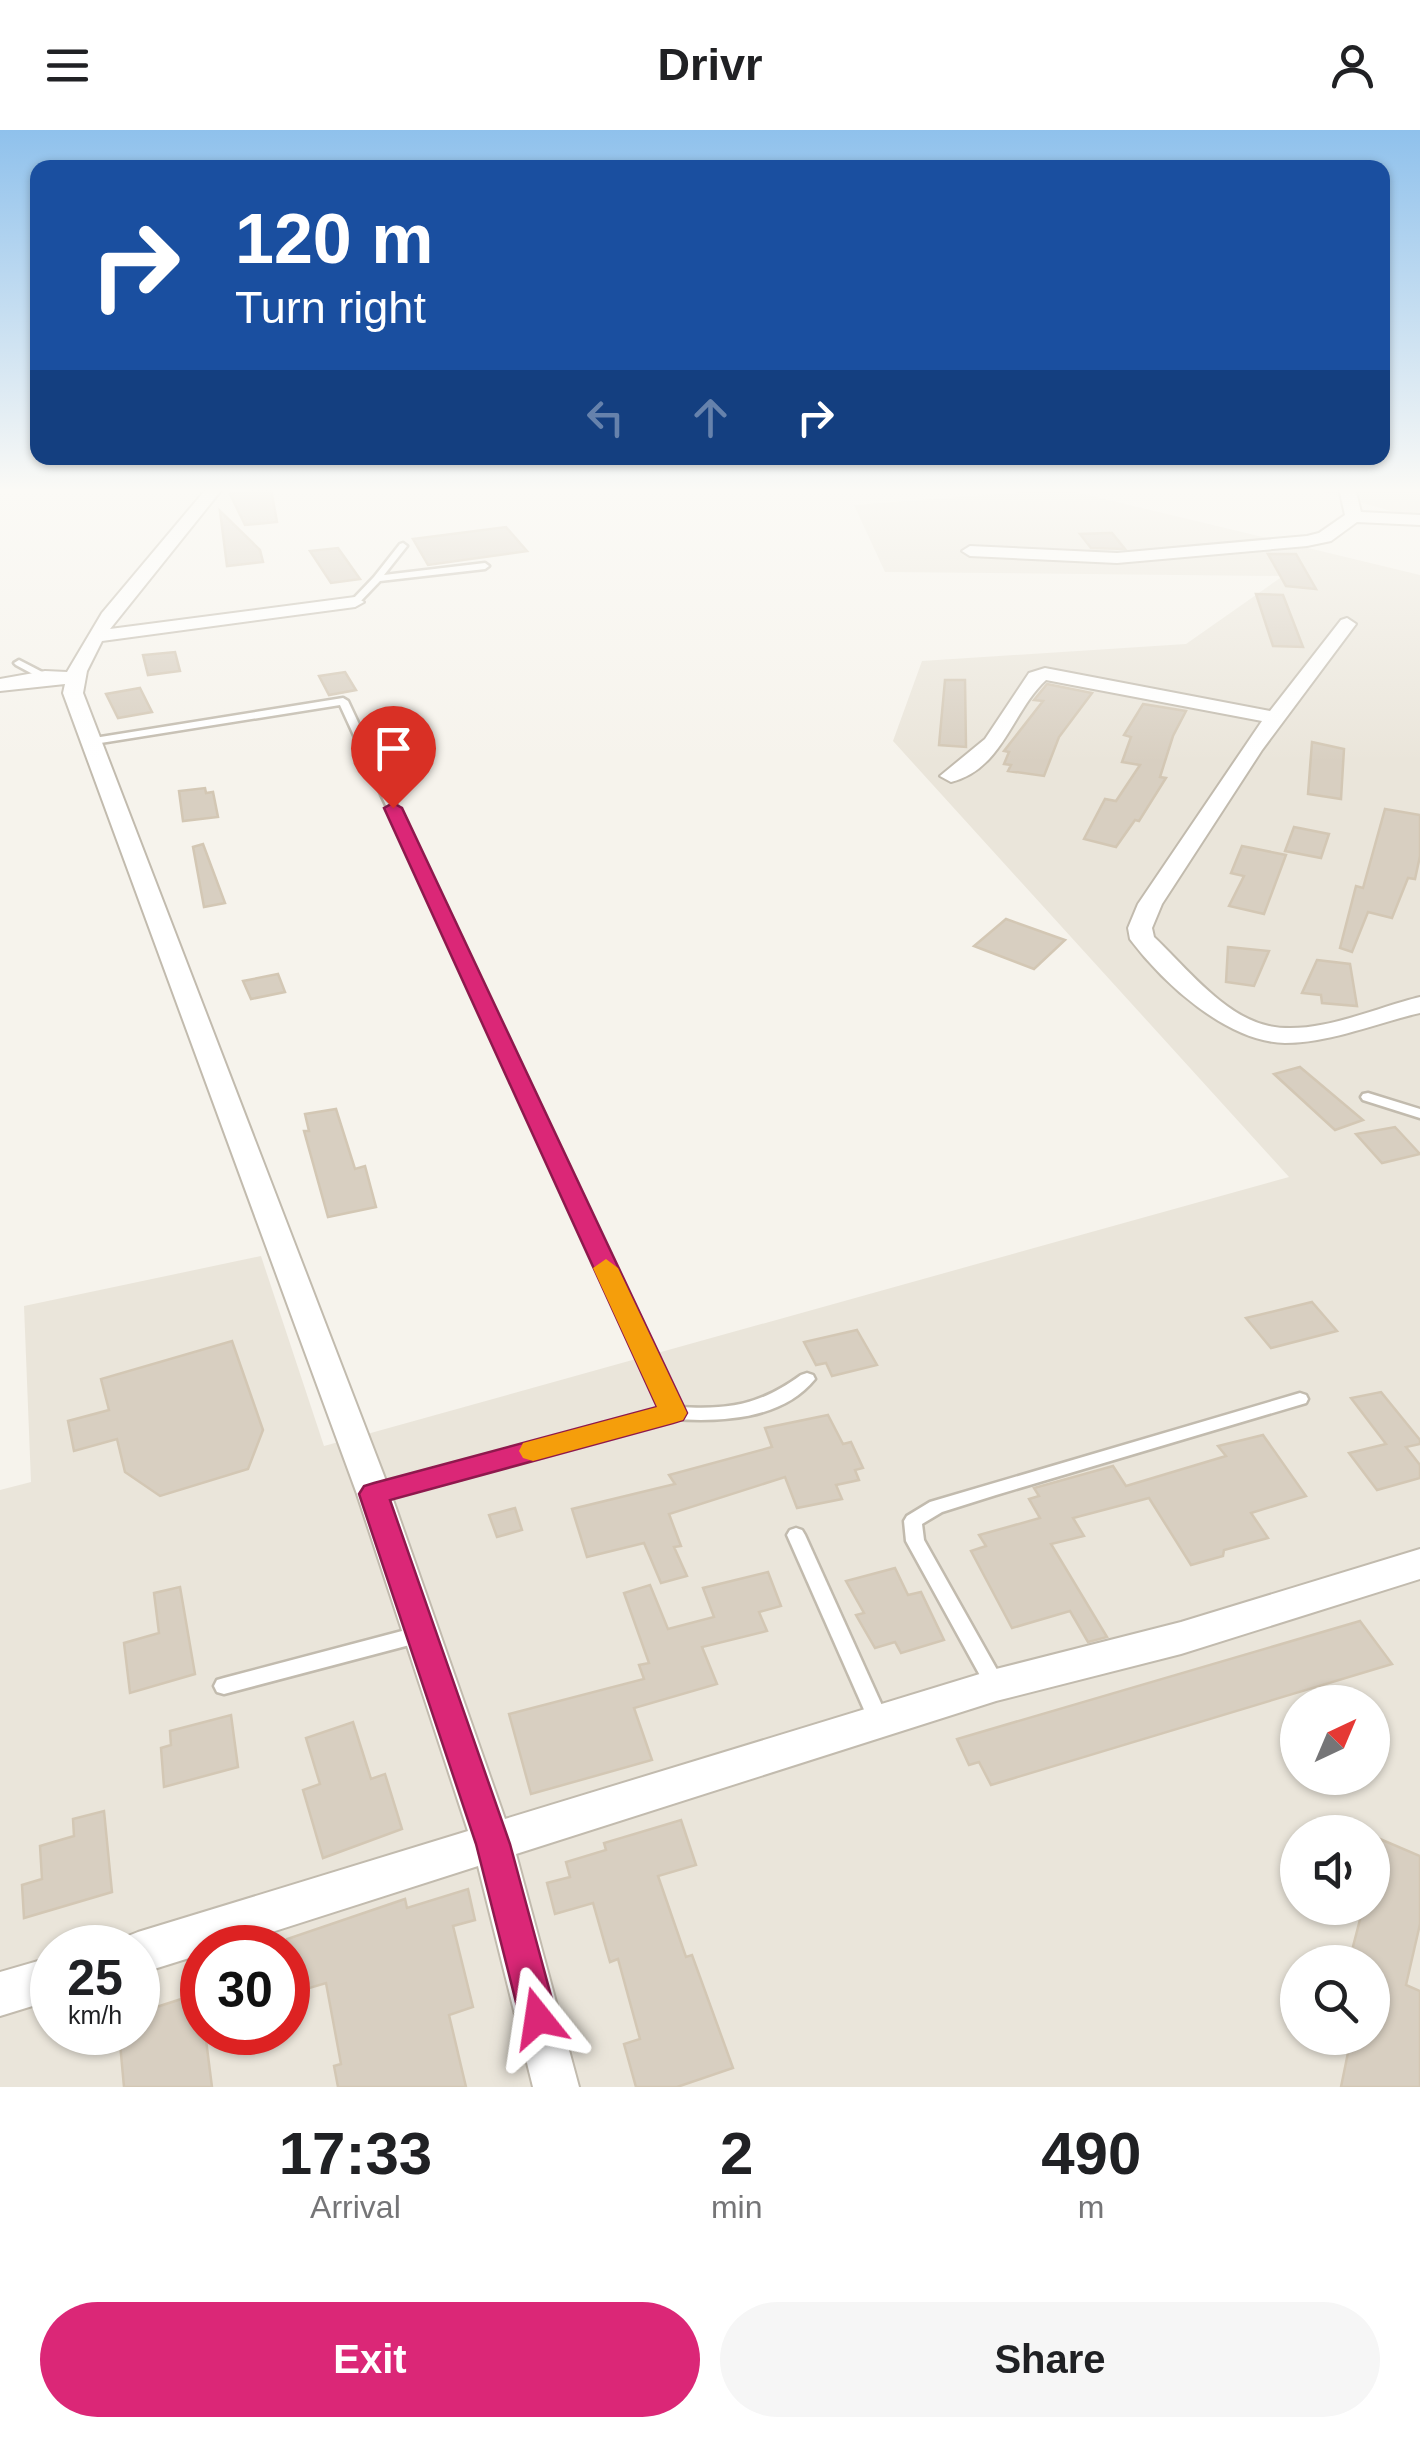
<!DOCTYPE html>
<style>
body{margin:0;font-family:Arial,sans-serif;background:#f6f6f6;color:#202124;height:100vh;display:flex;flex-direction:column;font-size:38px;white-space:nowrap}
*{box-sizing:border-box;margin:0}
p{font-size:32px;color:#757577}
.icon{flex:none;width:55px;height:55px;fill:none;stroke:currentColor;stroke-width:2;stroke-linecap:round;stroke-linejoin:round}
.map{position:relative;height:1957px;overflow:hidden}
.sheet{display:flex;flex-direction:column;background:#fff;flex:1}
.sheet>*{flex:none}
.hud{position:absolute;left:30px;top:30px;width:1360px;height:305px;border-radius:20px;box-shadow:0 2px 8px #0004;background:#1a4fa0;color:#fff;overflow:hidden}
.needle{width:65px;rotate:44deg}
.tools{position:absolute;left:1280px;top:1555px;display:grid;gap:20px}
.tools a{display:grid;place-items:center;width:110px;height:110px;border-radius:50%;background:#fff;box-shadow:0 2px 8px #0004;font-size:50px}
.speed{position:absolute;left:30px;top:1795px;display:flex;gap:20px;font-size:50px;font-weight:700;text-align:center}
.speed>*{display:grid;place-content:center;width:130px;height:130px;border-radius:50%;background:#fff;box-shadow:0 2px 8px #0004;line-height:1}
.speed small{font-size:25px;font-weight:400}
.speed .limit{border:15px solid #d22;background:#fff;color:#111}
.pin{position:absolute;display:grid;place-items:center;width:85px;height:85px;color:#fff;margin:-102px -42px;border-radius:50% 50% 50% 0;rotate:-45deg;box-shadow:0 0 10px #0007}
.pin .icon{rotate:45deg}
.me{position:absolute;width:110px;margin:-55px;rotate:345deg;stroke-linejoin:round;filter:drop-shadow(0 0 8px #0008)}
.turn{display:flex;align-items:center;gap:35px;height:210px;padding:0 40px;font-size:45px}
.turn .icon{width:130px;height:130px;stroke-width:2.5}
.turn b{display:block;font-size:70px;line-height:85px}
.lanes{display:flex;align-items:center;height:95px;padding:0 40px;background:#0003;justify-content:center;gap:50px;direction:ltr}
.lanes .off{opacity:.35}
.eta{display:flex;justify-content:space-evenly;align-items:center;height:170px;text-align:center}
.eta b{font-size:60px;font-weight:700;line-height:70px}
.button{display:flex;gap:20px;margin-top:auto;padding:20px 40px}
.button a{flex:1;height:115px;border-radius:60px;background:#db2777;color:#fff;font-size:40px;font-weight:700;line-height:115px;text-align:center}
.button a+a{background:#f6f6f6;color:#202124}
header{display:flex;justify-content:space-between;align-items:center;height:130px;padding:0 40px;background:#fff;font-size:45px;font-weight:700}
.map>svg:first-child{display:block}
</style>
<header><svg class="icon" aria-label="menu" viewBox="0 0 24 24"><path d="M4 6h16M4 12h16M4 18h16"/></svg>Drivr<svg class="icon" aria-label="person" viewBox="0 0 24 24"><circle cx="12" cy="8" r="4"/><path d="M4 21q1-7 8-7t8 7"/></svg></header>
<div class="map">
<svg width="1420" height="1957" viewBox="0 0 1420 1957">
<rect width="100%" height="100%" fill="#f6f3ec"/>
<g fill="#eae5da" fill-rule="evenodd">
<path d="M1309,358H1420V387L1409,386Z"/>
<path d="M1063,359L1420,445V1957H0V1360L31,1352L24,1176L261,1126L324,1316L1289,1047L893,611L922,531L1186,514L1283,446L885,442L854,375ZM1298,1572H1372V1648H1298ZM1298,1702H1372V1778H1298ZM52,1818H138V1902H52ZM202,1818H288V1902H202ZM1298,1832H1372V1908H1298Z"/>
</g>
<g fill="#d8cfc1" stroke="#d3c7b4" stroke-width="2.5">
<path d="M271,359L277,392L245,395L230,364Z"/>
<path d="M220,381L260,420L263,432L227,436Z"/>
<path d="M506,397L527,421L428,435L413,409Z"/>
<path d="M1108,403H1112L1125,419L1091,418L1080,404Z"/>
<path d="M338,418L360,449L331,453L310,421Z"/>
<path d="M1268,424H1296L1316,459L1286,456Z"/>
<path d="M1256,464L1283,465L1303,517L1273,516Z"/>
<path d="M175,522L180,541L148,545L143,525Z"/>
<path d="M345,542L356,560L329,565L319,546Z"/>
<path d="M945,550H965L966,617L939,615Z"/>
<path d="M1047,554L1092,563L1059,607L1044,646L1008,641L1011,635L1004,634L1009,622L1004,621L1043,571L1034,570Z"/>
<path d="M140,558L152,582L118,588L106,564Z"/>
<path d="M1143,574L1186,581L1173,606L1160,647L1166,648L1139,691L1135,690L1116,717L1084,709L1105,669L1116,671L1140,635L1122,632L1131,607L1124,605Z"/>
<path d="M1312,612L1344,619L1341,669L1308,664Z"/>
<path d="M205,658L206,663L213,662L218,687L183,691L179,661Z"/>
<path d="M1385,679L1420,685V726L1415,749L1408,748L1392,788L1368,782L1352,822L1340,818L1356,756L1363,758Z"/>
<path d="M1294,697L1329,704L1321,728L1285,721Z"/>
<path d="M203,714L225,773L204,777L193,717Z"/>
<path d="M1242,716L1286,725L1264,784L1229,776L1244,746L1231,743Z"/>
<path d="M1006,789L1065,810L1034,839L974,816Z"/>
<path d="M1228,817L1269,821L1254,856L1226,852Z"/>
<path d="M1317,830L1350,834L1357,876L1322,873L1321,865L1302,863Z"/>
<path d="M278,844L285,862L251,869L243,851Z"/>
<path d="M1300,937L1363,990L1335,1000L1274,944Z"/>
<path d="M336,979L355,1039L365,1036L376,1077L328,1087L304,1001H309L305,984Z"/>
<path d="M1395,997L1420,1024L1382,1033L1356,1004Z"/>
<path d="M1312,1172L1337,1201L1271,1218L1246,1188Z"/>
<path d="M857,1200L877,1235L832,1246L826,1233L816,1235L804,1212Z"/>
<path d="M232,1211L263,1300L248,1339L160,1366L125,1342L117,1309L74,1321L68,1291L109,1280L101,1249Z"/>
<path d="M1381,1262L1420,1310V1314L1406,1317L1420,1335V1348L1377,1360L1349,1323L1386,1314L1351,1268Z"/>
<path d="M828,1285L843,1314L851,1312L863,1338L855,1340L859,1350L836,1355L842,1369L797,1378L785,1347L669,1384L681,1416L674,1417L687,1446L661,1453L644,1413L587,1427L572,1379L675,1354L669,1345L772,1317L765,1298Z"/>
<path d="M1263,1305L1306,1366L1251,1383L1268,1408L1224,1420L1223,1426L1191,1435L1149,1368L1073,1388L1084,1406L1051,1414L1107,1507L1088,1512L1070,1481L1012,1498L971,1421L986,1416L979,1405L1040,1388L1029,1369L1039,1366L1034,1358L1113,1336L1126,1356L1226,1326L1218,1316Z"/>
<path d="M515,1378L522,1400L497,1407L489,1385Z"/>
<path d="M895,1438L908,1465L921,1462L944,1510L901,1523L895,1512L875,1518L856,1485L864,1483L846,1451Z"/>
<path d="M768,1442L781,1476L759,1482L767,1501L702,1517L717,1554L634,1578L652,1630L531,1664L509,1584L644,1549L639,1535L649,1533L624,1463L650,1455L668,1499L714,1487L703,1458Z"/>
<path d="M180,1457L195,1544L130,1563L124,1513L159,1503L154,1463Z"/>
<path d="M1360,1491L1392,1534L991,1655L979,1632L969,1635L957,1609Z"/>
<path d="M231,1585L238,1637L164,1657L161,1618L171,1615L170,1601Z"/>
<path d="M353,1592L371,1649L385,1644L402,1699L323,1728L303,1660L320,1654L306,1608Z"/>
<path d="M104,1681L112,1762L24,1788L22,1755L42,1749L40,1716L74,1706L73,1689Z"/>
<path d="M681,1690L696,1735L658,1746L686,1827L692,1825L733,1938L677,1957H636L624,1914L640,1909L618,1829L610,1832L593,1773L555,1784L547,1753L570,1747L566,1732L606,1720L604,1713Z"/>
<path d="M1380,1709L1420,1726V1794L1406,1855L1420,1861V1957H1341L1351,1908H1372V1832H1349L1363,1778H1372V1738Z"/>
<path d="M468,1759L475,1790L453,1796L473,1877L449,1885L466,1957H338L334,1936L341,1934L326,1853L296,1862L287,1809L405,1769L407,1778Z"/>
<path d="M200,1863L212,1957H124L119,1902H138V1883Z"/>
</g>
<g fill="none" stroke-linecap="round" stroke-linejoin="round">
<g stroke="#c2bbae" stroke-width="5">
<g id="service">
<path d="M403,413L407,416L384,445L485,433L489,436L485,439L380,451L358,474H352V470L374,447L400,414Z"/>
<path d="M19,530L48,545L50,547L42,549L16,535L14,533Z"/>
<path d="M343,568L348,571L679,1277C729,1280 760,1275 801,1245L807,1243L813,1245L815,1249C782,1290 721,1292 673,1289L375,1371L369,1369L366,1364L369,1359L375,1357L663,1279L340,575L88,615L83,612L88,609Z"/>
<path d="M1368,963L1420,979V988L1363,970L1361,967L1363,964Z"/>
<path d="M1300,1263L1306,1265L1308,1269L1306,1273L996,1365L942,1382L922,1394L924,1410L1005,1554L1002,1560L995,1562L988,1560L906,1411L904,1391L907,1386L930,1372Z"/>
<path d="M796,1398L802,1400L805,1405L889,1591L886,1597L879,1600L872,1597L869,1591L787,1405L790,1400Z"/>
<path d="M421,1496L428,1498L430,1504L428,1510L421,1512L224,1564L217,1562L214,1556L217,1550L224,1548Z"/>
</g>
</g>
<g stroke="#c2bbae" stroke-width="4">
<g id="minor">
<path d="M207,358H223L110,499L355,467L364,472L355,477L102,511L87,541L83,563L391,1364L505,1689L996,1539L1181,1492L1420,1419V1449L1181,1524L996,1571L516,1724L579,1957H533L478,1736L222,1818H202V1824L138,1844V1818H119L123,1808L138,1802L468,1701L357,1364L63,563L65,554L0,561V549L45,541L67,542L102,483Z"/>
<path d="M1339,358H1355L1361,382L1420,385V395L1357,392L1331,411L1307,416L1117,433L970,426L962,421L970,416L1117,423L1307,406L1319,403L1345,385Z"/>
<path d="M1347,488L1356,494L1262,620L1162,774L1152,798L1154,807C1186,837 1223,886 1269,896C1316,906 1374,878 1420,867V883C1376,893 1330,913 1285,913C1227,912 1163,853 1130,809L1128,798L1138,774L1262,591L1046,550C1012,581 1003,639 951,652L940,646L985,609L1029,543L1045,538L1270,581L1341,490Z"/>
<path d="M52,1827V1870L0,1886V1842Z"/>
</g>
</g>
<use href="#service" fill="#fff" fill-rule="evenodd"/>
<use href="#minor" fill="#fff" fill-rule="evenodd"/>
</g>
<linearGradient id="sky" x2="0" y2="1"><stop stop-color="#8fc1ec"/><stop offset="0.57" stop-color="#fbfaf6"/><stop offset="1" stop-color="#fbfaf6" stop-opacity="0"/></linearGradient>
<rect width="1420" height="632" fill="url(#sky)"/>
<path fill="#db2777" stroke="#8e194d" stroke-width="2.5" d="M393,673L402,678L687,1283L683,1290L673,1293L390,1370L510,1714L557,1888L551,1901L538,1906L525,1901L520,1888L476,1714L359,1364L364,1356L374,1353L657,1277L384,678Z"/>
<path fill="#f59e0b" d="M606,1129L618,1138L687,1283L683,1290L673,1293L533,1331L523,1328L519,1321L523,1313L657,1277L593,1138Z"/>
</svg>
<div class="tools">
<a><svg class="needle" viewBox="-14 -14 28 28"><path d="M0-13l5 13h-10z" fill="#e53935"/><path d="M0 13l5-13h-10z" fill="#757577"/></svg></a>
<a><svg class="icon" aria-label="sound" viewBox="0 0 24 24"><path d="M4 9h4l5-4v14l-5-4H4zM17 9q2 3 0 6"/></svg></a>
<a><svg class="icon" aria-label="search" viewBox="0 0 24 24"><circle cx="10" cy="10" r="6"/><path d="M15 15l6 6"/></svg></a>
</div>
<div class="speed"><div>25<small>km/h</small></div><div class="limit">30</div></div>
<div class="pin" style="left:393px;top:678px;background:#d93025"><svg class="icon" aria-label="arrive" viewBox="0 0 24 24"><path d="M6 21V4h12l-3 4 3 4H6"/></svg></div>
<svg class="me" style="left:538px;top:1888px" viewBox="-20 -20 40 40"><path d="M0-17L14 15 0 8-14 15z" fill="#db2777" stroke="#fff" stroke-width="4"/></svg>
<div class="hud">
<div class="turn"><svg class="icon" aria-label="right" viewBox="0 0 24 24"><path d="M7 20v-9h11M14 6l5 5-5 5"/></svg><div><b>120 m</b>Turn right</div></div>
<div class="lanes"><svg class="icon off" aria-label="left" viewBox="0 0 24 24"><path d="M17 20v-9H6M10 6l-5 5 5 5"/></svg><svg class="icon off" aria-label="ahead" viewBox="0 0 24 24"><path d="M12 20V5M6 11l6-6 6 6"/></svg><svg class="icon" aria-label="right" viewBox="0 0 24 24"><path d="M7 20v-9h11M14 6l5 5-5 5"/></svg></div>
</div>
</div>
<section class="sheet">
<div class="eta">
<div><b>17:33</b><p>Arrival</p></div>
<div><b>2</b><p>min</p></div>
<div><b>490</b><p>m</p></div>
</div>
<div class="button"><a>Exit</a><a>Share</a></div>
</section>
